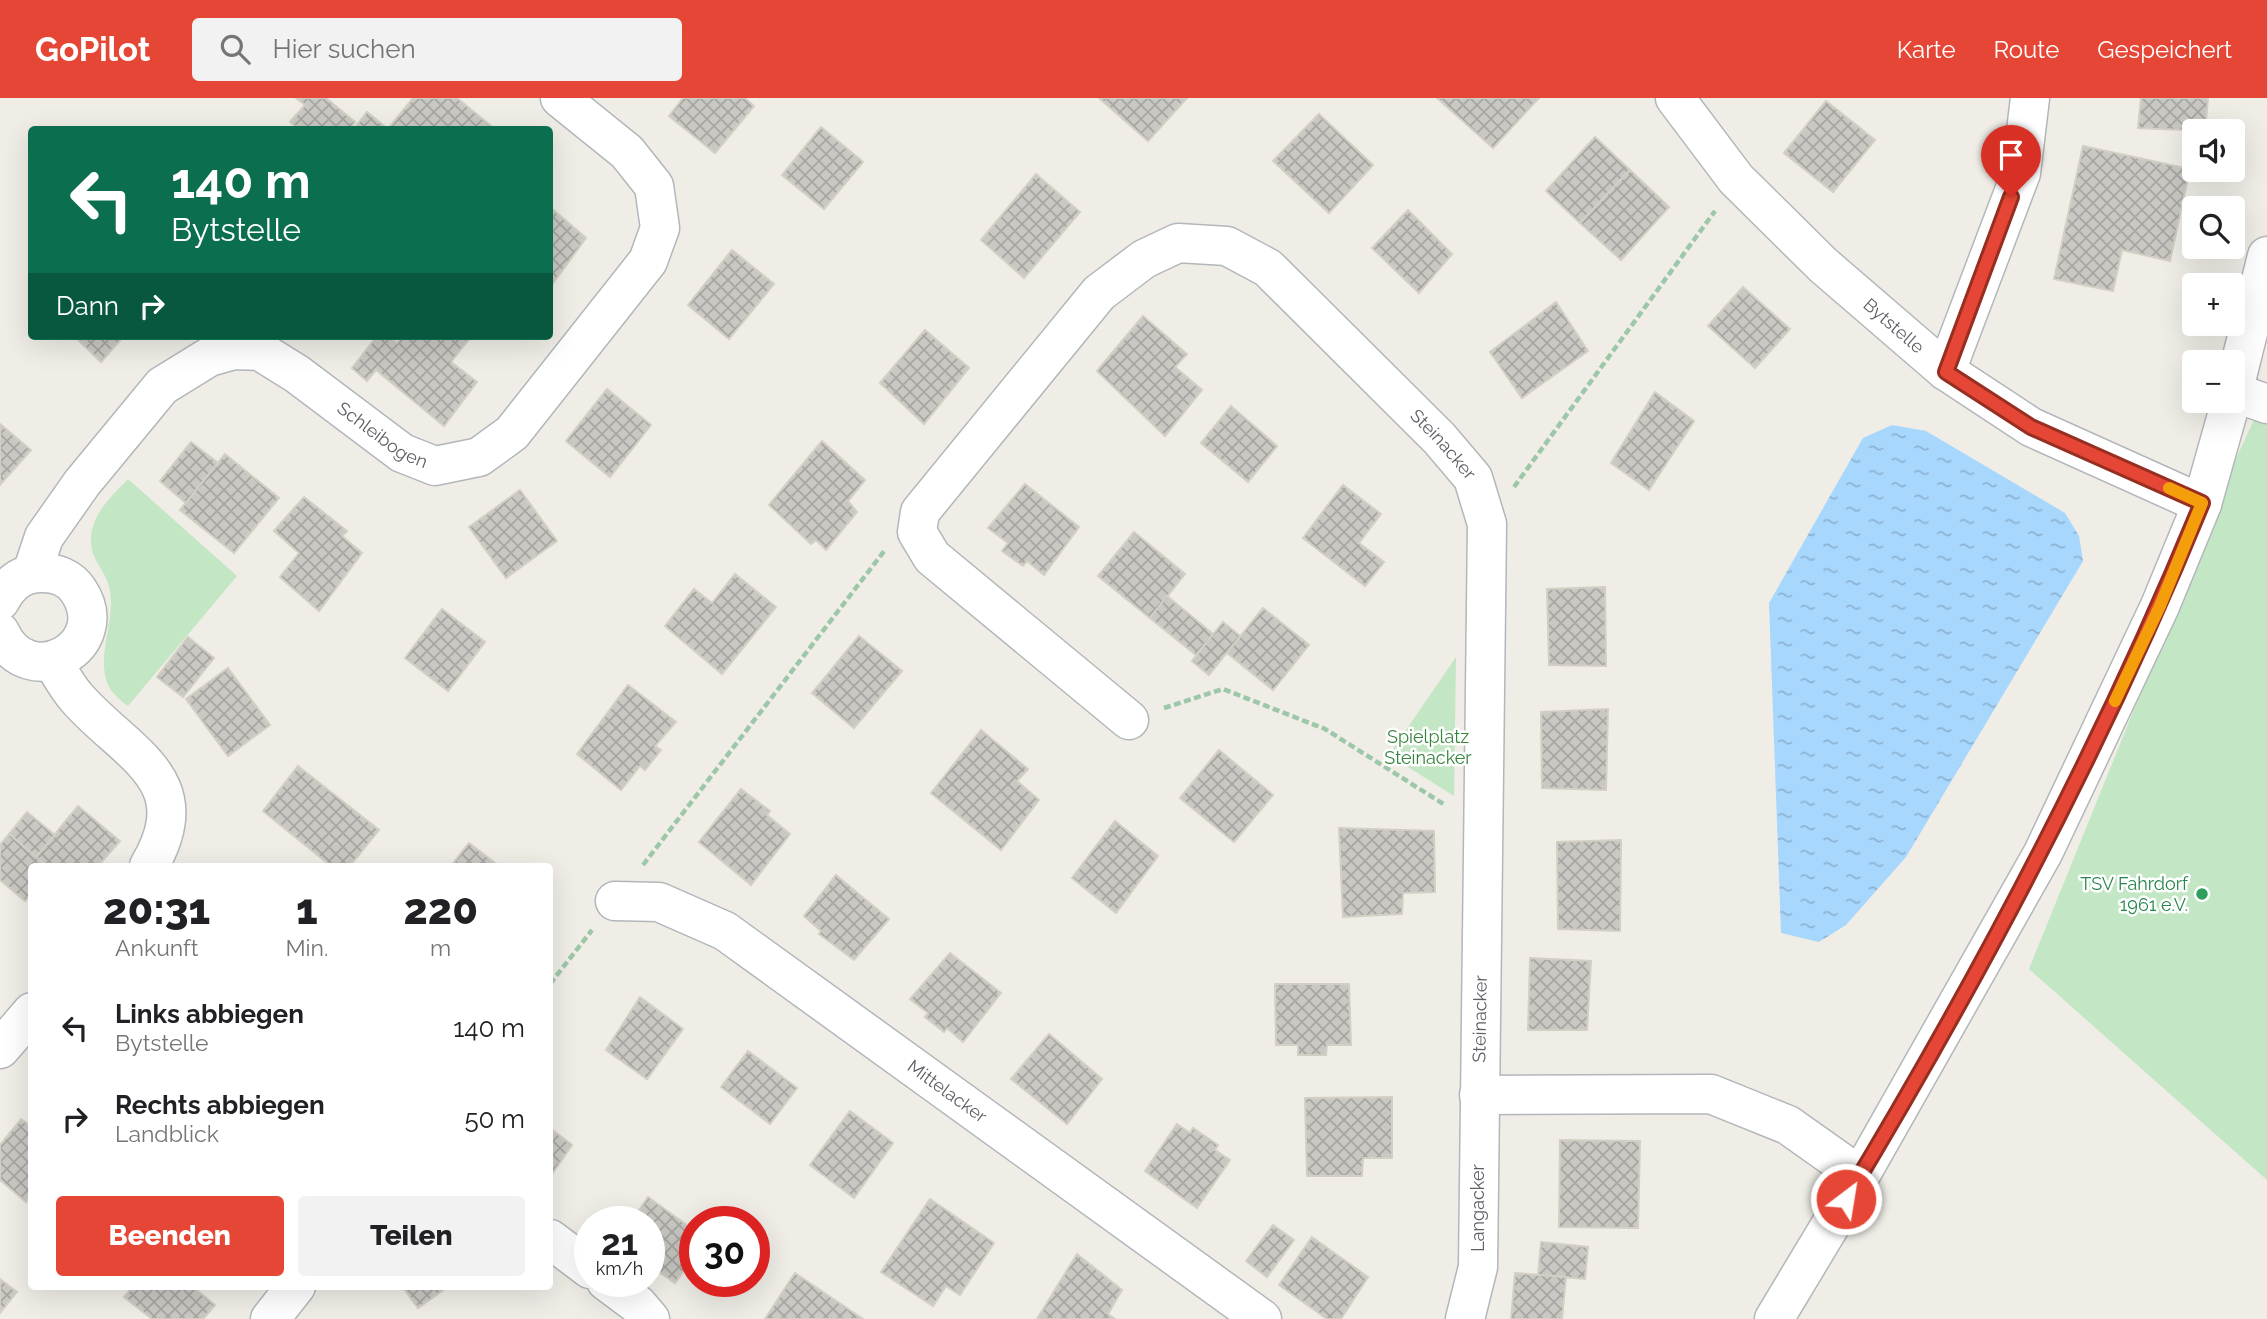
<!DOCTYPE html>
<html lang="de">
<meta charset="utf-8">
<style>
body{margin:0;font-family:Raleway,sans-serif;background:#f2f2f2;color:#202124;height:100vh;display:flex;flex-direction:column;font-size:26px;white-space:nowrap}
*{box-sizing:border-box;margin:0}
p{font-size:23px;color:#757577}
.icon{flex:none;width:38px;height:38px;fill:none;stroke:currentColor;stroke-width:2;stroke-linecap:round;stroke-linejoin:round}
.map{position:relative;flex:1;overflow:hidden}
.side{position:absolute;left:28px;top:765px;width:525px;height:427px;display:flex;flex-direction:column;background:#fff;border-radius:7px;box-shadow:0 7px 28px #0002}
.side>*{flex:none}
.banner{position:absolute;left:28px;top:28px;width:525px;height:214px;border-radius:7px;box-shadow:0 7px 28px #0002;background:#0b6e4f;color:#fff;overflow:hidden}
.fabs{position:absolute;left:2182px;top:21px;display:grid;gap:14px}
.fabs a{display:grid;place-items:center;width:63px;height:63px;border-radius:7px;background:#fff;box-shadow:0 7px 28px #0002;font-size:35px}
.speed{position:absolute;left:574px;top:1108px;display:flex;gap:14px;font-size:35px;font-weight:700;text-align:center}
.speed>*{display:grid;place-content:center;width:91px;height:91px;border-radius:50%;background:#fff;box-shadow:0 7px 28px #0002;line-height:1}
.speed small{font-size:18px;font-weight:400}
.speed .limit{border:10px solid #d22;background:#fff;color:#111}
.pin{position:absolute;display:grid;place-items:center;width:60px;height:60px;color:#fff;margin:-72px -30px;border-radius:50% 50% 50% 0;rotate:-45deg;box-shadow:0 0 7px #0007}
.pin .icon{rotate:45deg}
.me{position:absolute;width:77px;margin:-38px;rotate:31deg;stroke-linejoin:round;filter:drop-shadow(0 0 5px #0008)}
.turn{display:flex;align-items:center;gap:24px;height:147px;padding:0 28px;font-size:32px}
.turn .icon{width:91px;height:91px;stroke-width:2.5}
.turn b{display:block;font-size:49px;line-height:60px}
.then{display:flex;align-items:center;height:66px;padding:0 28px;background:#0003;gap:14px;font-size:26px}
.eta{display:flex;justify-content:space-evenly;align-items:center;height:119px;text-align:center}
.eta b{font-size:42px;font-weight:800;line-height:49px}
.action{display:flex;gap:14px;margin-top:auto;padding:14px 28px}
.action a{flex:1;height:80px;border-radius:7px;background:#e64635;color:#fff;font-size:28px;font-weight:800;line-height:80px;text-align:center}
.action a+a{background:#f2f2f2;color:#202124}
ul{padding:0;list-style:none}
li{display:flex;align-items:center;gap:21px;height:91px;padding:0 28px}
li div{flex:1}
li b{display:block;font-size:26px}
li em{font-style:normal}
header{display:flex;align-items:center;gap:42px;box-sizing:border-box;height:98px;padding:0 35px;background:#e64635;color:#fff}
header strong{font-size:33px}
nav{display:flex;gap:38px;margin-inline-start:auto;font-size:24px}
.search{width:490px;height:63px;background:#f2f2f2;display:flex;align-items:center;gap:18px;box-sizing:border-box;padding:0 24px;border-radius:7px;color:#757577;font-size:26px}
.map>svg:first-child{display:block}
</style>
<header>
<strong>GoPilot</strong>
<div class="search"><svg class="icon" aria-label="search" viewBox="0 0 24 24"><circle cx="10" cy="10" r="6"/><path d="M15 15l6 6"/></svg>Hier suchen</div>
<nav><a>Karte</a><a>Route</a><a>Gespeichert</a></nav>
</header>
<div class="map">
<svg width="2267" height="1221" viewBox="0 0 2267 1221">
<defs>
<pattern id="water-ripples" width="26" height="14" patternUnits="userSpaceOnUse" patternTransform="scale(1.75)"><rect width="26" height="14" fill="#a8d7fd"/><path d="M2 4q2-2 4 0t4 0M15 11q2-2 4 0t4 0" fill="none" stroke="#8cb2d1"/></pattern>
<pattern id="building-cross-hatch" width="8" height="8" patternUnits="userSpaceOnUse" patternTransform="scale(1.75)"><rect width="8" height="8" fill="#cac8c3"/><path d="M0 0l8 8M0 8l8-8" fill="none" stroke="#a7a6a2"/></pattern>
</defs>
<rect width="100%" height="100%" fill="#efede6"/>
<g fill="#c3e6c4">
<path d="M2267,294V1082L2029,871L2233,367Z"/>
<path d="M128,381L237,478L128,608C120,602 110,594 107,584C97,556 115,523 110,493C106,468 84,460 93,428C99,409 115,395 128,381Z"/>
<path d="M1456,559L1454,698L1389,657Z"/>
</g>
<path fill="url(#water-ripples)" d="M1892,327L1926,333L2065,415L2079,438L2083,463L1906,759L1846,827L1819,844L1781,835L1769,505L1863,340Z"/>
<g fill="url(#building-cross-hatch)" stroke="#d4cfc4" stroke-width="2">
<path d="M296,0H326L355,24L349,32H299L290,24L305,7Z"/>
<path d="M413,0H457L495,31L353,32L367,14L388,31Z"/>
<path d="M683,0H745L754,8L715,55L669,18Z"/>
<path d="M1099,0H1187L1148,43Z"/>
<path d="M1437,0H1539L1493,50Z"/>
<path d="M2141,0H2208L2205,33L2138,30Z"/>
<path d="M1826,3L1875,42L1833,94L1784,55Z"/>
<path d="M1319,16L1373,67L1329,115L1273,63Z"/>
<path d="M821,29L863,64L824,111L782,77Z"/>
<path d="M1595,39L1630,72L1580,125L1546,93Z"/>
<path d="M2083,48L2190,71L2170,163L2122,152L2113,193L2054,181Z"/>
<path d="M1630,72L1669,109L1621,162L1580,125Z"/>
<path d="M1036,76L1080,114L1024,180L981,142Z"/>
<path d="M550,109L586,140L551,188L550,187Z"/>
<path d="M1408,112L1452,156L1419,195L1372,150Z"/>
<path d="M732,152L774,186L729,241L688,207Z"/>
<path d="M1743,189L1790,231L1755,270L1708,228Z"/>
<path d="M1556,204L1588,253L1522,300L1490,254Z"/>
<path d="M1143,218L1187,256L1175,269L1202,292L1165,338L1097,273Z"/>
<path d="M925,232L969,270L924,326L880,285Z"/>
<path d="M74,238H124L101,264Z"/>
<path d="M377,238H389L397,245L402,238L470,240L451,264L477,284L444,328L376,272L367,283L352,270Z"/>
<path d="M607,291L651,327L610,379L566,343Z"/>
<path d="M1655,294L1694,323L1649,392L1611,365Z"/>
<path d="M1231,308L1277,348L1248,384L1201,345Z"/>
<path d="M0,326L31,352L0,387Z"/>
<path d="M822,343L865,382L848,403L857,414L826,452L816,442L811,446L769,407Z"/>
<path d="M191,344L218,365L186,405L160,383Z"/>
<path d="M225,356L279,400L234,455L180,412Z"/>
<path d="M1025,386L1079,429L1044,477L1027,463L1023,468L1002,453L1008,445L988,430Z"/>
<path d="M1343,387L1381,416L1359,445L1384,464L1365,488L1303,440Z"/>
<path d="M520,392L557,443L506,480L469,429Z"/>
<path d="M304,399L347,433L342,438L362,455L319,513L280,479L299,455L274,433Z"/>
<path d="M1134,434L1185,476L1150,520L1098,478Z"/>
<path d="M735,476L776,509L722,576L665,528L694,491L712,505Z"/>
<path d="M1605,489L1606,568L1549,567L1547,491Z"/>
<path d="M1167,498L1213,536L1196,557L1150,520Z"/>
<path d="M1263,510L1309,547L1273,592L1227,555Z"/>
<path d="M442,511L485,544L448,593L405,560Z"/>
<path d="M1223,524L1240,538L1209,577L1192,563Z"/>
<path d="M859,538L902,573L854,630L812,595Z"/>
<path d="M188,539L214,560L183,599L157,579Z"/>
<path d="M228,570L270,627L228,658L186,601Z"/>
<path d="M628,587L676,624L655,648L661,652L645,672L640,668L621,692L577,656Z"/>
<path d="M1608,611L1606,692L1542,690L1541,614Z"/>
<path d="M981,632L1028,671L1017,683L1039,702L1001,752L931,695Z"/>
<path d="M1219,652L1273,697L1234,744L1180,700Z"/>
<path d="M298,668L379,732L350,768H331L263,713Z"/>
<path d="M741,691L770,713L767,717L790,736L751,787L699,744Z"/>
<path d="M78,708L120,743L98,768H47L36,759Z"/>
<path d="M27,714L55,737L36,759L9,736Z"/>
<path d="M1115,723L1158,758L1116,815L1072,780Z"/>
<path d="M1339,730L1434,733L1435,794L1403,795L1402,816L1343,819Z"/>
<path d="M9,736L47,768H32V795L25,803L0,782V747Z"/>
<path d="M1621,742L1620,833L1558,831L1557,744Z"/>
<path d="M469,745L499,768H451Z"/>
<path d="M836,777L889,821L854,862L819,836L821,833L804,818Z"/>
<path d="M950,855L1001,895L963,944L947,930L944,934L925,919L928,915L910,901Z"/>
<path d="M1530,860L1591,863L1587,932H1528Z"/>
<path d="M1275,886H1349L1351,947H1327L1326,957H1298V947H1276Z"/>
<path d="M640,899L683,931L647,981L606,952Z"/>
<path d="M1049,936L1102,981L1067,1026L1011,981Z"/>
<path d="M748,953L797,990L770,1026L721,989Z"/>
<path d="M1392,999V1060H1363L1362,1078H1307L1305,1000Z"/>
<path d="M850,1013L893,1045L854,1100L810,1067Z"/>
<path d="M21,1021L32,1029V1097L26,1104L0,1082V1047Z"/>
<path d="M1177,1026L1190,1035L1193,1030L1218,1047L1215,1052L1230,1062L1197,1110L1145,1073Z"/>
<path d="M550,1030L572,1047L550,1079Z"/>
<path d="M1560,1042L1640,1043L1638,1130L1559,1129Z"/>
<path d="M648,1099L695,1133V1157L675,1185L649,1167V1124H631Z"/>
<path d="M930,1101L994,1145L960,1197L946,1188L933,1208L881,1174Z"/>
<path d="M1273,1127L1294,1142L1267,1179L1246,1163Z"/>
<path d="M1312,1139L1368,1179L1341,1221H1327L1279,1187Z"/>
<path d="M1541,1144L1588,1149L1585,1181L1538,1177Z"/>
<path d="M1077,1156L1122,1192L1108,1216L1115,1221H1037Z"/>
<path d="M795,1175L863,1221H765Z"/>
<path d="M1515,1175L1566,1179L1562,1221H1511Z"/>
<path d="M0,1181L17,1194L0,1215Z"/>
<path d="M133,1188H192L215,1207L203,1221H152L124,1199Z"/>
<path d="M402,1188H449L418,1210Z"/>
</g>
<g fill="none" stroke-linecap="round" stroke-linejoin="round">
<g stroke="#b3b6ba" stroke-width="41">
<g id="minor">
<path id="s1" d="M1675,0L1736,81L1823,167L1946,273L2031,329L2202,406"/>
<path d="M1946,273L2021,75L2030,0"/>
<path d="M2233,294L2267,306"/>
<path d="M2233,295L2267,158"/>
<path id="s2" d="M32,475L44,439L82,385L162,288L209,259L234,252L260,253L297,276L402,355L435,368L479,359L512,335L648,163L660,130L654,88L627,54L560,0"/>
<path d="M0,503C9,486 21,475 41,475C55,474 70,480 78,492C116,548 28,597 0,534"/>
<path d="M52,563C60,575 67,589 76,599C125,656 201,680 149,768"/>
<path id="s3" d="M1129,622L932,459L917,434L920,414L1099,195L1144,161L1178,145L1227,148L1268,170L1439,340L1473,380L1487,426L1478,1169L1465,1221"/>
<path id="s4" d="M615,803L659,804L725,833L1262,1221"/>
<path d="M0,951L32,914"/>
<path d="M1479,997L1711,996L1788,1027L1860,1078"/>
<path d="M550,1141L590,1171"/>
<path d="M606,1183L638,1207L650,1221"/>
<path d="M270,1221L296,1188"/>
<path d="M1774,1221L1860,1078L2043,755L2160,508L2202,406L2231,303"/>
</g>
</g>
<g stroke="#9cc7a9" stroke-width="4.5" stroke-dasharray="7 3.5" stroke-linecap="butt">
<path d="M1514,389L1715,113"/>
<path d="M1164,610L1223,591L1325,631L1445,707"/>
<path d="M643,767L885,452"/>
<path d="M550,886L592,832"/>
</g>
<use href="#minor" stroke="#fff" stroke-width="38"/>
</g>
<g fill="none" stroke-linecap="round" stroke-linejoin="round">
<g stroke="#962e22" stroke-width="18">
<path id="route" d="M1846,1101C1981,877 2103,647 2202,405L2031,329L1946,274L2011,99"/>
</g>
<use href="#route" stroke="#e64635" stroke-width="12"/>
<path stroke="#f59e0b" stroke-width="12" d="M2115,603L2160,508L2202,405L2169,390"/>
</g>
<circle fill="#2e9e5b" stroke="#fff" stroke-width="2.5" cx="2202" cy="796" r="7"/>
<g text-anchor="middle" stroke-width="5" stroke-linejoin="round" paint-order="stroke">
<g font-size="18" fill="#5d6166" stroke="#fff">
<text dy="6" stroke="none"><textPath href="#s1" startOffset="317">Bytstelle</textPath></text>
<text dy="6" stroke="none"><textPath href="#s2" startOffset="486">Schleibogen</textPath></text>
<text dy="6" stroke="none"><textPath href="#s3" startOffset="1026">Steinacker</textPath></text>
<text transform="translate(1480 921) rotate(-89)" y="6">Steinacker</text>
<text dy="6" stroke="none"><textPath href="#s4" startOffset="390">Mittelacker</textPath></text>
<text transform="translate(1478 1110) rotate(-90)" y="6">Langacker</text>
</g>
<g font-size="18" fill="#36843c" stroke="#fff">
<text x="1428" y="645">Spielplatz<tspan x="1428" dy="21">Steinacker</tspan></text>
</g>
<g font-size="18" fill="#27864d" stroke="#fff" text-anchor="end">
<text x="2188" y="792">TSV Fahrdorf<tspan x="2188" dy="21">1961 e.V.</tspan></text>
</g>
</g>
</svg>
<div class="fabs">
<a><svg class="icon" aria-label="sound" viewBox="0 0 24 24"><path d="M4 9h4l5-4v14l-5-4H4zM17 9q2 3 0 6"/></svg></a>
<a><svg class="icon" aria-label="search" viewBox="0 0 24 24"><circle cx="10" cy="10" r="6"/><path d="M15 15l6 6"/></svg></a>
<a>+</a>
<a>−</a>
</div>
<div class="speed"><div>21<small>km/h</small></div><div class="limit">30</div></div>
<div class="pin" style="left:2011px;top:99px;background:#d93025"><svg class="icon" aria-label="arrive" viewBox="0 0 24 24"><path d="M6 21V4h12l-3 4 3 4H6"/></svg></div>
<svg class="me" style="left:1846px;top:1101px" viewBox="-20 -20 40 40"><circle r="17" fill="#e64635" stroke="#fff" stroke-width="3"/><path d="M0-11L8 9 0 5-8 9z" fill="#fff"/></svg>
<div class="banner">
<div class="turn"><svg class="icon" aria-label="left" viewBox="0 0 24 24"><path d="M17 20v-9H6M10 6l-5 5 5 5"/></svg><div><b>140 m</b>Bytstelle</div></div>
<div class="then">Dann<svg class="icon" aria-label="right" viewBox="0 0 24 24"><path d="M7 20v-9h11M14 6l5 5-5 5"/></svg></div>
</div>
<section class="side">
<div class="eta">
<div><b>20:31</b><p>Ankunft</p></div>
<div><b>1</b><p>Min.</p></div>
<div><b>220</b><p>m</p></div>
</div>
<ul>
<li><svg class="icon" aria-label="left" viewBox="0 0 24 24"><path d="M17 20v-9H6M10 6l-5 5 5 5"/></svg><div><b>Links abbiegen</b><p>Bytstelle</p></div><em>140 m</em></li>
<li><svg class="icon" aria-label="right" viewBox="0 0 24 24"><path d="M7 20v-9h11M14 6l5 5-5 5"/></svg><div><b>Rechts abbiegen</b><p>Landblick</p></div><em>50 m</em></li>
</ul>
<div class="action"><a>Beenden</a><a>Teilen</a></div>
</section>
</div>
